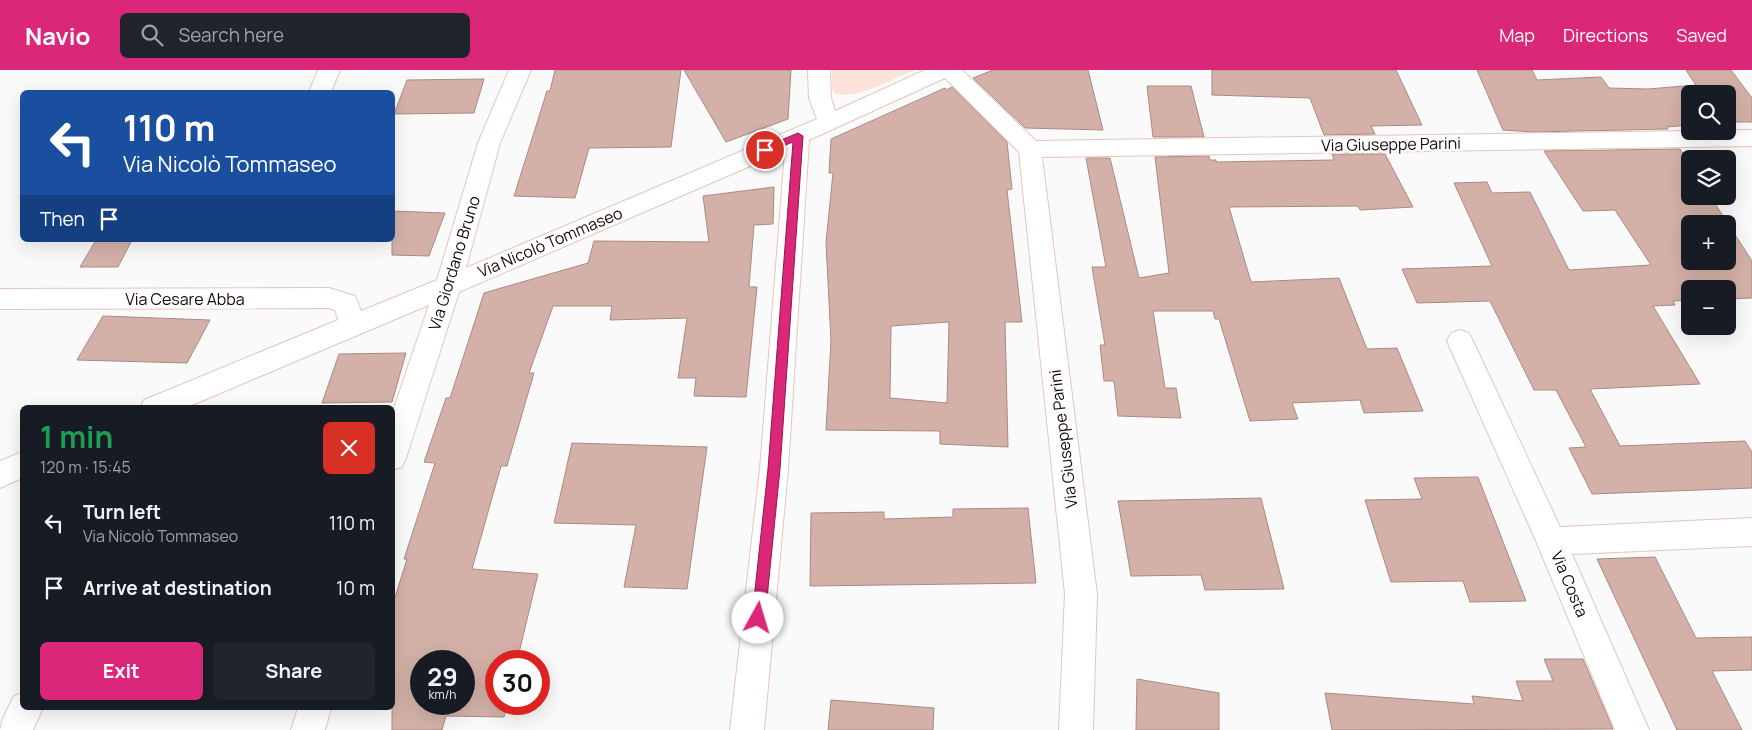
<!DOCTYPE html>
<meta charset="utf-8">
<style>
body{margin:0;font-family:Manrope,sans-serif;background:#20242c;color:#f1f3f6;height:100vh;display:flex;flex-direction:column;font-size:19px;white-space:nowrap}
*{box-sizing:border-box;margin:0}
p{font-size:16px;color:#9ea1a6}
.icon{flex:none;width:28px;height:28px;fill:none;stroke:currentColor;stroke-width:2;stroke-linecap:round;stroke-linejoin:round}
.map{position:relative;flex:1;overflow:hidden}
.sheet{position:absolute;left:20px;top:335px;width:375px;height:305px;display:flex;flex-direction:column;background:#171b24;border-radius:8px;box-shadow:0 5px 20px #0002}
.sheet>*{flex:none}
.guide{position:absolute;left:20px;top:20px;width:375px;height:152px;border-radius:8px;box-shadow:0 5px 20px #0002;background:#1a4fa0;color:#fff;overflow:hidden}
.buttons{position:absolute;left:1681px;top:15px;display:grid;gap:10px}
.buttons a{display:grid;place-items:center;width:55px;height:55px;border-radius:8px;background:#171b24;box-shadow:0 5px 20px #0002;font-size:25px}
.speed{position:absolute;left:410px;top:580px;display:flex;gap:10px;font-size:25px;font-weight:700;text-align:center}
.speed>*{display:grid;place-content:center;width:65px;height:65px;border-radius:50%;background:#171b24;box-shadow:0 5px 20px #0002;line-height:1}
.speed small{font-size:12px;font-weight:400}
.speed .limit{border:8px solid #d22;background:#fff;color:#111}
.pin{position:absolute;display:grid;place-items:center;width:42px;height:42px;color:#fff;margin:-21px;border:2px solid #fff;border-radius:50%;box-shadow:0 1px 5px #0007}
.me{position:absolute;width:55px;margin:-28px;rotate:6deg;stroke-linejoin:round;filter:drop-shadow(0 0 4px #0008)}
.turn{display:flex;align-items:center;gap:18px;height:105px;padding:0 20px;font-size:22px}
.turn .icon{width:65px;height:65px;stroke-width:2.5}
.turn b{display:block;font-size:35px;line-height:42px}
.then{display:flex;align-items:center;height:48px;padding:0 20px;background:#0003;gap:10px;font-size:19px}
.round{display:grid;place-items:center;flex:none;width:52px;height:52px;border-radius:8px;background:#20242c}
.overview{display:flex;align-items:center;justify-content:space-between;height:85px;padding:0 20px}
h1{font-size:30px;font-weight:700;line-height:38px;color:#1e9e55}
.cta{display:flex;gap:10px;margin-top:auto;padding:10px 20px}
.cta a{flex:1;height:58px;border-radius:8px;background:#db2777;color:#fff;font-size:20px;font-weight:700;line-height:58px;text-align:center}
.cta a+a{background:#20242c;color:#f1f3f6}
ul{padding:0;list-style:none}
li{display:flex;align-items:center;gap:15px;height:65px;padding:0 20px}
li div{flex:1}
li b{display:block;font-size:19px}
li em{font-style:normal}
header{display:flex;align-items:center;gap:30px;box-sizing:border-box;height:70px;padding:0 25px;background:#db2777;color:#fff}
header strong{font-size:24px}
nav{display:flex;gap:28px;margin-inline-start:auto;font-size:18px}
.search{width:350px;height:45px;background:#20242c;display:flex;align-items:center;gap:12px;box-sizing:border-box;padding:0 18px;border-radius:8px;color:#9ea1a6;font-size:19px}
.map>svg:first-child{display:block}
</style>
<header>
<strong>Navio</strong>
<div class="search"><svg class="icon" aria-label="search" viewBox="0 0 24 24"><circle cx="10" cy="10" r="6"/><path d="M15 15l6 6"/></svg>Search here</div>
<nav><a>Map</a><a>Directions</a><a>Saved</a></nav>
</header>
<div class="map">
<svg width="1752" height="660" viewBox="0 0 1752 660">
<rect width="100%" height="100%" fill="#fafafa"/>
<path fill="#fde2db" d="M832,0H914C895,8 853,32 834,23L832,18Z"/>
<g fill="#d3b1a8" stroke="#ab8a82" fill-rule="evenodd">
<path d="M555,0H681L671,77L589,78L575,128L514,126L547,21H550Z"/>
<path d="M684,0H791L788,49L726,72Z"/>
<path d="M993,0H1088L1103,60L1025,58L973,8Z"/>
<path d="M1212,0H1396L1422,55L1371,56L1375,64L1324,65L1310,28L1212,25Z"/>
<path d="M1477,0H1532L1537,10L1601,7L1609,18L1648,19L1696,15L1686,0H1731L1752,28V52H1728V24H1690V55L1667,57L1668,59L1532,62L1503,60Z"/>
<path d="M484,9L474,43L394,44L407,10Z"/>
<path d="M1147,16H1191L1204,67H1153Z"/>
<path d="M952,17L1007,72L1012,119L1007,120L1022,252H1005L1008,377L940,374V361L826,360L831,271L826,172L833,103H829L831,69L945,18L946,20ZM949,252L947,333L890,328L891,256Z"/>
<path d="M1680,79L1690,94V126H1710L1752,191V228L1728,229V219H1690V230L1673,231L1675,235L1653,236L1700,314L1590,319L1620,376L1745,371L1752,382V418L1592,424L1569,378L1586,377L1556,320H1534L1490,231L1417,233L1402,199L1492,196L1454,113L1487,112L1492,123L1530,122L1569,200L1651,195L1615,140L1583,141L1544,81ZM1690,154H1728V191H1690Z"/>
<path d="M1332,84H1385L1413,137L1360,140L1358,136L1229,137L1251,212L1339,208L1367,279L1397,278L1423,341L1364,343L1360,330L1292,333L1298,349L1250,351L1219,249H1215L1213,241H1153L1165,318H1176L1181,348L1118,346L1114,311H1104L1100,275H1105L1092,197H1106L1086,88H1110L1139,208L1169,203L1155,87L1209,86L1210,90H1216V92L1334,90Z"/>
<path d="M774,117L773,154L754,155L749,217H757L746,327L694,326L696,308H678L687,248L610,250L612,236H553L529,303H534L507,396H501L472,499L538,504L517,591H496V634H507L504,647L446,646L442,660H392V537L407,489H404L435,393L424,392L446,328H450L484,223L588,193L594,171L709,172L703,126ZM421,591H464V634H421Z"/>
<path d="M392,141L445,143L429,186L392,185Z"/>
<path d="M96,170H132L118,197H80Z"/>
<path d="M103,246L210,250L187,293L77,290Z"/>
<path d="M406,283L392,332L322,333L339,284Z"/>
<path d="M572,373L707,377L687,519L624,517L636,455L554,453Z"/>
<path d="M1478,407L1526,531L1470,532L1463,511L1391,512L1365,430L1422,429L1414,408Z"/>
<path d="M1261,428L1284,519L1205,520L1201,505L1131,506L1118,431Z"/>
<path d="M1028,438L1036,513L810,516L811,443L884,442V449L953,447V439Z"/>
<path d="M1655,487L1696,568L1752,567V600L1712,601L1742,660H1677L1597,489Z"/>
<path d="M1544,589H1583L1613,659L1332,660L1325,623L1474,634L1472,626L1523,631L1516,611H1553Z"/>
<path d="M1137,609L1219,623V660H1136Z"/>
<path d="M831,630L934,638L933,660H828Z"/>
</g>
<g fill="none" stroke-linecap="round" stroke-linejoin="round">
<g stroke="#e7c5bc" stroke-width="2">
<g id="street">
<path d="M318,0H340L331,22H309Z"/>
<path d="M509,0H531L500,73L466,198L817,49L809,28L808,0H830L831,28L835,41L925,0H962L1036,71L1752,60V76L1042,87L1097,524L1093,660H1059L1065,524L1019,82L945,8L809,70L788,399L764,660H730L760,399L785,81L459,222L406,388L402,397L392,400V344L429,235L185,338H140L144,330L338,250L335,240L329,238L0,239V219L329,218L355,226L361,241L437,210L478,73Z"/>
<path d="M1460,260L1469,263L1473,271L1560,457L1752,448V476L1572,484L1649,660H1615L1536,471L1447,271L1451,263Z"/>
<path d="M22,382V408L0,418V391Z"/>
<path d="M22,623V638H43L33,660H0L3,648L14,626Z"/>
<path d="M298,638H331L325,660H291Z"/>
</g>
</g>
<use href="#street" fill="#fff" fill-rule="evenodd"/>
</g>
<path fill="#db2777" stroke="#8e194d" d="M798,63L803,66L780,399L765,548L763,553L758,555L754,553L752,548L768,399L793,72L765,83L760,80L762,78Z"/>
<g text-anchor="middle" stroke-width="5" stroke-linejoin="round" paint-order="stroke">
<g font-size="16" fill="#150a07" stroke="#fff">
<text transform="translate(1391 74) rotate(-1)" y="6">Via Giuseppe Parini</text>
<text transform="translate(550 172) rotate(-23)" y="6">Via Nicolò Tommaseo</text>
<text transform="translate(454 193) rotate(-73)" y="6">Via Giordano Bruno</text>
<text x="185" y="235">Via Cesare Abba</text>
<text transform="translate(1063 369) rotate(-97)" y="6">Via Giuseppe Parini</text>
<text transform="translate(1570 514) rotate(67)" y="6">Via Costa</text>
</g>
</g>
</svg>
<div class="buttons">
<a><svg class="icon" aria-label="search" viewBox="0 0 24 24"><circle cx="10" cy="10" r="6"/><path d="M15 15l6 6"/></svg></a>
<a><svg class="icon" aria-label="layers" viewBox="0 0 24 24"><path d="M12 4l9 5-9 5-9-5zM3 14l9 5 9-5"/></svg></a>
<a>+</a>
<a>−</a>
</div>
<div class="speed"><div>29<small>km/h</small></div><div class="limit">30</div></div>
<div class="pin" style="left:765px;top:80px;background:#d93025"><svg class="icon" aria-label="arrive" viewBox="0 0 24 24"><path d="M6 21V4h12l-3 4 3 4H6"/></svg></div>
<svg class="me" style="left:758px;top:548px" viewBox="-20 -20 40 40"><circle r="19" fill="#fff"/><path d="M0-13L10 11 0 6-10 11z" fill="#db2777"/></svg>
<div class="guide">
<div class="turn"><svg class="icon" aria-label="left" viewBox="0 0 24 24"><path d="M17 20v-9H6M10 6l-5 5 5 5"/></svg><div><b>110 m</b>Via Nicolò Tommaseo</div></div>
<div class="then">Then<svg class="icon" aria-label="arrive" viewBox="0 0 24 24"><path d="M6 21V4h12l-3 4 3 4H6"/></svg></div>
</div>
<section class="sheet">
<div class="overview"><div><h1>1 min</h1><p>120 m · 15:45</p></div><a class="round" style="background:#d93025;color:#fff"><svg class="icon" aria-label="close" viewBox="0 0 24 24"><path d="M6 6l12 12M18 6L6 18"/></svg></a></div>
<ul>
<li><svg class="icon" aria-label="left" viewBox="0 0 24 24"><path d="M17 20v-9H6M10 6l-5 5 5 5"/></svg><div><b>Turn left</b><p>Via Nicolò Tommaseo</p></div><em>110 m</em></li>
<li><svg class="icon" aria-label="arrive" viewBox="0 0 24 24"><path d="M6 21V4h12l-3 4 3 4H6"/></svg><div><b>Arrive at destination</b></div><em>10 m</em></li>
</ul>
<div class="cta"><a>Exit</a><a>Share</a></div>
</section>
</div>
